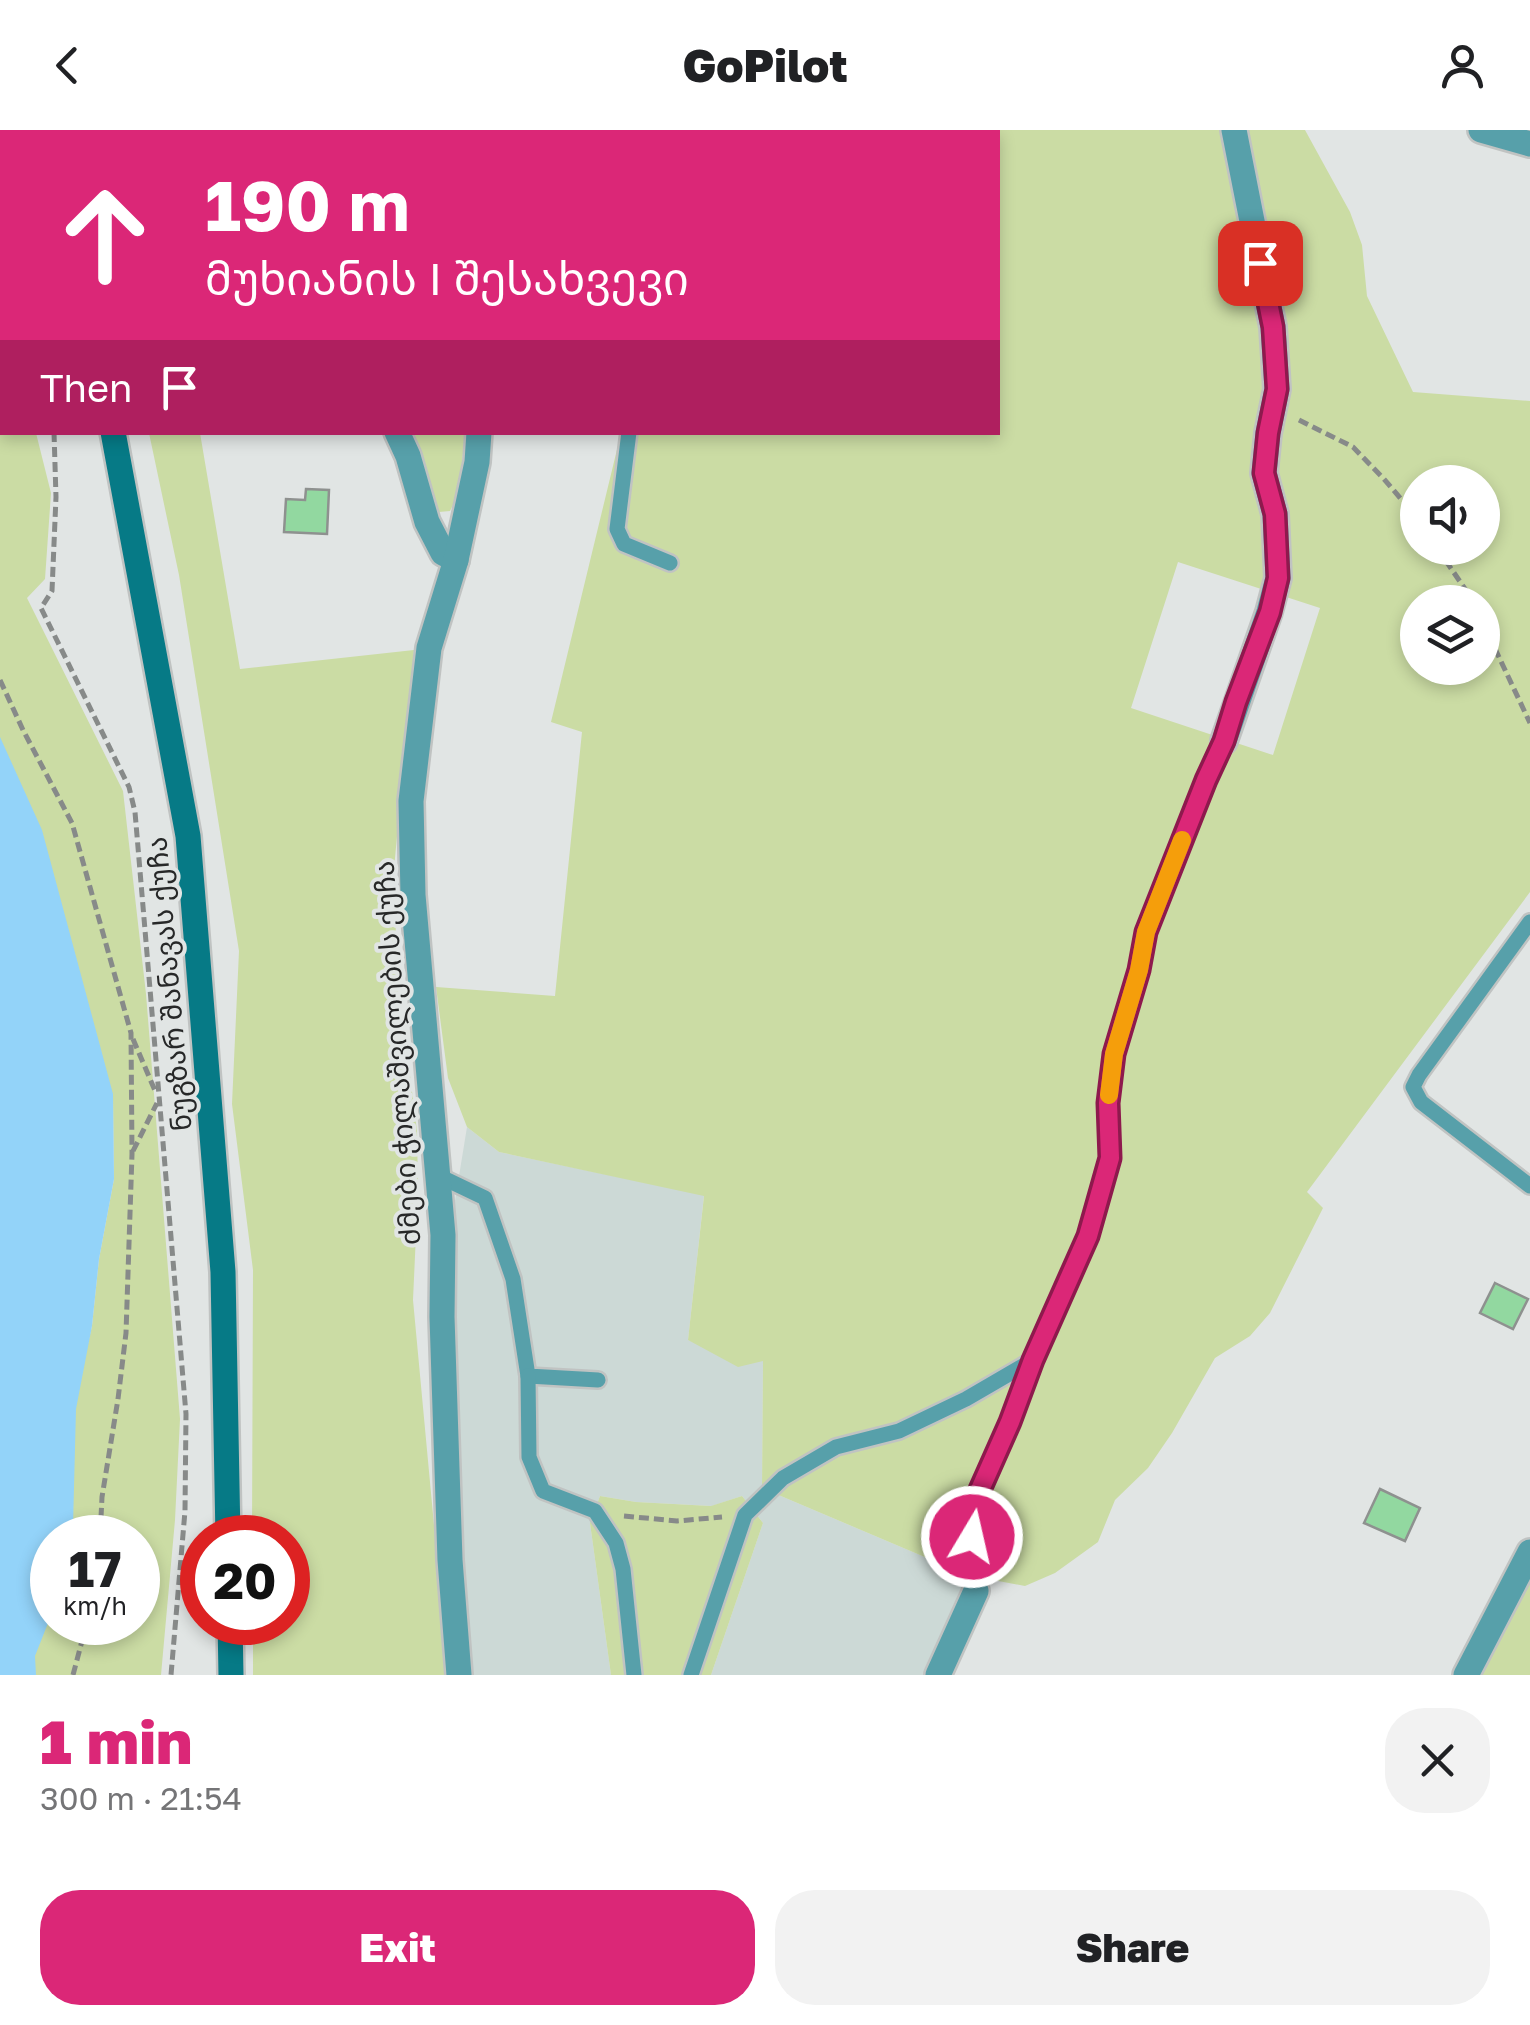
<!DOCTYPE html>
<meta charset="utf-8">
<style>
body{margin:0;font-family:"Golos Text","Noto Sans Georgian",sans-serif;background:#f2f2f2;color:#202124;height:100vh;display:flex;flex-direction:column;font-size:38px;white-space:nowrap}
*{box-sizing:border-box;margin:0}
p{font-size:32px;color:#757577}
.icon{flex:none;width:55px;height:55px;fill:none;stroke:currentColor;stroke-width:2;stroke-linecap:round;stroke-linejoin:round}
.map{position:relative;height:1545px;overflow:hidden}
.sheet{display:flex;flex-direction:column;background:#fff;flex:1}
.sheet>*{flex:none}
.guide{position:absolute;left:0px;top:0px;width:1000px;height:305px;box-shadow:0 5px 15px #0003;background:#db2777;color:#fff;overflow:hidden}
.buttons{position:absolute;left:1400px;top:335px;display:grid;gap:20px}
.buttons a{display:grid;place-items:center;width:100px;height:100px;border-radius:50%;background:#fff;box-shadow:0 5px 15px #0003;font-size:50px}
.speed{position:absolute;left:30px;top:1385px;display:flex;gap:20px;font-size:50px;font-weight:700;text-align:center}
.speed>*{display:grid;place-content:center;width:130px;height:130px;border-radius:50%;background:#fff;box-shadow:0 5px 15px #0003;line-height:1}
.speed small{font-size:25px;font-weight:400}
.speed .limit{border:15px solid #d22;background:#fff;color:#111}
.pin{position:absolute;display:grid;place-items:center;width:85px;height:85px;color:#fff;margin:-42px;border-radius:20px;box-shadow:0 5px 15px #0006}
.me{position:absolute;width:110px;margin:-55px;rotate:9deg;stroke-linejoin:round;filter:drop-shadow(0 0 8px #0008)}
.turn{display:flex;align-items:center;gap:35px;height:210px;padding:0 40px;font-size:45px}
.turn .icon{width:130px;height:130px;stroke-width:2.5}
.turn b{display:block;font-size:70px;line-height:85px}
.then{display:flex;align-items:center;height:95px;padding:0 40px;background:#0003;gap:20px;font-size:38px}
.round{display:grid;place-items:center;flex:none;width:105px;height:105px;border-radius:40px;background:#f2f2f2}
.summary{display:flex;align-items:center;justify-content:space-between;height:170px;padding:0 40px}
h1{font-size:60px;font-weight:800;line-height:75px;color:#db2777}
.primary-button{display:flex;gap:20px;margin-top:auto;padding:20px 40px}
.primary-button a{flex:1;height:115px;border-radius:40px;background:#db2777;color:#fff;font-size:40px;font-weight:800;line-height:115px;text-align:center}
.primary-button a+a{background:#f2f2f2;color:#202124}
header{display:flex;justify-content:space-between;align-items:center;height:130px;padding:0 40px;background:#fff;font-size:45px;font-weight:800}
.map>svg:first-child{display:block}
</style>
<header><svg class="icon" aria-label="back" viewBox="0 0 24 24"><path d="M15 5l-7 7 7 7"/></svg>GoPilot<svg class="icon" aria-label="person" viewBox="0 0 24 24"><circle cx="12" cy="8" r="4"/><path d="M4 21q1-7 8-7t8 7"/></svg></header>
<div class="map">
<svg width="1530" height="1545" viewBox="0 0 1530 1545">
<rect width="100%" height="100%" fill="#e1e5e4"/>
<path fill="#ccd9d6" d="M467,997L499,1022L704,1065L688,1210L763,1231L762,1358L967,1445L923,1545H711L763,1393L742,1366L712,1376L636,1372L600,1366L590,1393L611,1545H472L461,1450L454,1077Z"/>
<g fill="#cbdca4" fill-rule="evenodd">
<path d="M91,0H473L472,2H92Z"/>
<path d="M490,0H1305L1350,82L1362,115L1367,166L1413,262L1530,271V762L1307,1062L1323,1078L1270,1183L1250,1206L1215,1228L1172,1303L1148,1338L1115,1370L1098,1412L1055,1443L1025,1456L967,1445L762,1358L763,1231L738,1237L688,1210L704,1066L499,1022L467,997L448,948L436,857L555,866L582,602L551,592L621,303L998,302V2H490ZM1418,352H1482V418H1418ZM1178,432L1320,478L1273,625L1131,578ZM1418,472H1482V538H1418Z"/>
<path d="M0,237L2,240V302L36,303L51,363L45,449L27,468L123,661L146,864L180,1289L175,1390L161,1545H12L92,1196L99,1129L114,1049L113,969L0,667ZM52,1408H138V1492H52Z"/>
<path d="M149,303H200L240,539L414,520L393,750L399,858L417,1001L418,1060L413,1170L448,1545H253V1493L288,1492V1408L252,1407L253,1140L232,974L239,821L179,445Z"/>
<path d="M411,303H465L459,363L450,381L439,382Z"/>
<path d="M600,1366L636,1372L711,1376L742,1366L763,1393L711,1545H611L590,1393Z"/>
<path d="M1530,1439V1545H1476Z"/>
</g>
<path fill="#93d3f9" d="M0,607L42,700L113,964L114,1049L99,1129L92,1196L76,1279L73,1396L71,1407L52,1408V1483L35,1526L36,1545H0Z"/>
<g fill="#92d8a0" stroke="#8e918f" stroke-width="2.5">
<path d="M306,359L329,360L327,404L284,402L286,369L305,370Z"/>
<path d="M1495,1153L1528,1169L1513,1199L1480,1183Z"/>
<path d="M1380,1359L1420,1378L1405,1411L1364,1393Z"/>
</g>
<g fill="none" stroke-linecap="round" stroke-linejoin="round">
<g stroke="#c0c3c2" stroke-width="20">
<g id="lane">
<path d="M557,0V2"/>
<path d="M576,0V2"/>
<path d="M0,169L2,172"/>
<path d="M629,302L617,399L624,414L670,433"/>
<path d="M1530,792L1419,945L1413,957L1421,972L1530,1056"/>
<path d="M439,1046L485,1068L513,1149L528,1246L598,1250"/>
<path d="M528,1246L529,1327L543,1361L595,1381L616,1413L623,1439L634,1545"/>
<path d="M976,1461L971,1380L1010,1292L1033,1230L1088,1107L1110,1028L1108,973L1114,925L1139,840L1146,802L1206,650L1224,611"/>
<path d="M691,1545L745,1385L783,1348L836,1317L899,1301L966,1269L1033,1230"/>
</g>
</g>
<g stroke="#c0c3c2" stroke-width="30">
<g id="street">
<path d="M145,0L147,2"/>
<path d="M1481,0L1530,14"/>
<path d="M481,2V0"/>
<path d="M397,302L408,326L427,392L443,423L456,430"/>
<path d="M1224,611L1269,482L1278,448L1275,384L1264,343L1268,303L1277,259L1273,197L1234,0"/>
<path d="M459,1545L450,1430L442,1187L443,1105L413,765L411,671L429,518L456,430L477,332L479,302"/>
<path d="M938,1545L976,1461"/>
<path d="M1466,1545L1530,1422"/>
</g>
</g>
<g stroke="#c0c3c2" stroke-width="30">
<g id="secondary">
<path d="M71,0V2"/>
<path d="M113,302L188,706L223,1142L228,1408"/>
<path d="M230,1492L231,1545"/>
</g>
</g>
<g stroke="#878a89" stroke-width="5" stroke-dasharray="10 5" stroke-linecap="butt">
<path d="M1299,290L1353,317L1384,349L1418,389"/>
<path d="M54,302L56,367L52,461L41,478L129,657L135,682L186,1284L185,1381L171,1545"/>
<path d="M1437,418L1474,472"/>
<path d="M1482,491L1530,593"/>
<path d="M0,550L23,600L72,693L131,903L132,1024L126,1203L118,1269L102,1367L100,1408"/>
<path d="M133,909L156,963"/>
<path d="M133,1021L157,973"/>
<path d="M624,1386L677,1391L722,1387"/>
<path d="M73,1545L87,1492"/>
</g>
<use href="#lane" stroke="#57a0aa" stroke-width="15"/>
<use href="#street" stroke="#57a0aa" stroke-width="25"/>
<use href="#secondary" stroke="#067a86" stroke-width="25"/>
</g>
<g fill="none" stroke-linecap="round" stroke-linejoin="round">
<g stroke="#8e194d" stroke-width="25">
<path id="route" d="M972,1407L971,1380L1010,1292L1033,1230L1088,1106L1110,1028L1108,973L1114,924L1139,840L1146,802L1206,650L1224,611L1236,572L1270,482L1278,448L1275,384L1264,343L1268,303L1277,259L1273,197L1260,133"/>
</g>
<use href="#route" stroke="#db2777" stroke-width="18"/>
<path stroke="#f59e0b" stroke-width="18" d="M1109,965L1114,924L1139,840L1146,802L1182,710"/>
</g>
<g text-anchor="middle" stroke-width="8" stroke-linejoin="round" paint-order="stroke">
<g font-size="28" fill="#272828" stroke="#e1e5e4">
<text transform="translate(169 854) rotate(-95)" y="10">ნუგზარ შანავას ქუჩა</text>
<text transform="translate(397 923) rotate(-94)" y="10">ძმები ჭილაშვილების ქუჩა</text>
</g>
</g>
</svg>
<div class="buttons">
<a><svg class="icon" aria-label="sound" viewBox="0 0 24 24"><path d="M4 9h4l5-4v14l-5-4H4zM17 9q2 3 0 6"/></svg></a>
<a><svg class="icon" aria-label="layers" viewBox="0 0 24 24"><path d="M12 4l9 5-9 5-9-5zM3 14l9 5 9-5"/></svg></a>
</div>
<div class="speed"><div>17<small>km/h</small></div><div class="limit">20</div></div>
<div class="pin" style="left:1260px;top:133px;background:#d93025"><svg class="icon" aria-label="arrive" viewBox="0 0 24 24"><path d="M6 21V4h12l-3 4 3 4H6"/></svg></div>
<svg class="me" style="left:972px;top:1407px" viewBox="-20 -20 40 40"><circle r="17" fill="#db2777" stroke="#fff" stroke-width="3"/><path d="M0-11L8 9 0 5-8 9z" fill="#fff"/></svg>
<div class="guide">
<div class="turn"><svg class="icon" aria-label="ahead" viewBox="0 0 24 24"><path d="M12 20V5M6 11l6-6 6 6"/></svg><div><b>190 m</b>მუხიანის I შესახვევი</div></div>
<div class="then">Then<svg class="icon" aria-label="arrive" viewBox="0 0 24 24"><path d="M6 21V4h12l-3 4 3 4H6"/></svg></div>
</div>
</div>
<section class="sheet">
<div class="summary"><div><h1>1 min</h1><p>300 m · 21:54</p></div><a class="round"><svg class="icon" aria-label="close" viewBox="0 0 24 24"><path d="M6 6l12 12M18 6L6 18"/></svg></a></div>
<div class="primary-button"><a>Exit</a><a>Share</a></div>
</section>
